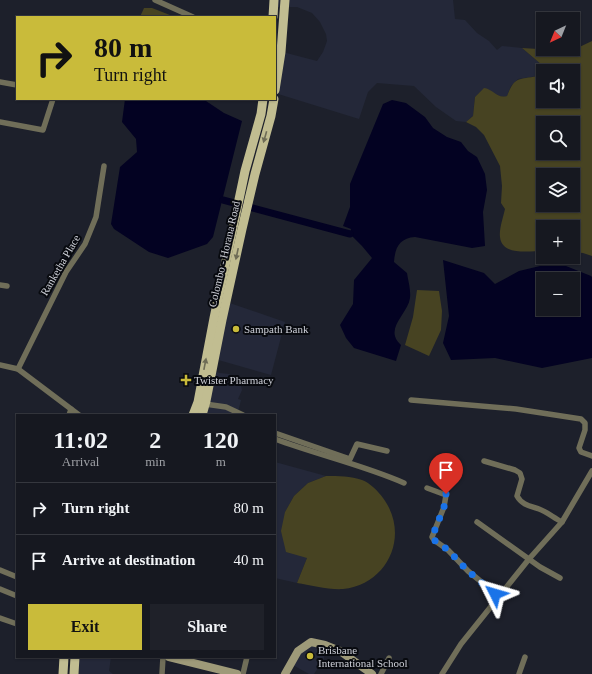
<!DOCTYPE html>
<meta charset="utf-8">
<style>
body{margin:0;font-family:"Times New Roman",serif;background:#1f2129;color:#f1f3f6;height:100vh;display:flex;flex-direction:column;font-size:15px;white-space:nowrap}
*{box-sizing:border-box;margin:0}
p{font-size:13px;color:#9ea0a5}
.icon{flex:none;width:22px;height:22px;fill:none;stroke:currentColor;stroke-width:2;stroke-linecap:round;stroke-linejoin:round}
.map{position:relative;flex:1;overflow:hidden}
.sheet{position:absolute;left:16px;top:414px;width:260px;height:244px;display:flex;flex-direction:column;background:#161820;border-radius:0px;box-shadow:0 1px 3px #0004,0 0 0 1px #35373e}
.sheet>*{flex:none}
.hud{position:absolute;left:16px;top:16px;width:260px;height:84px;border-radius:0px;box-shadow:0 1px 3px #0004,0 0 0 1px #35373e;background:#c9bb3a;color:#111;overflow:hidden}
.needle{width:26px;rotate:223deg}
.buttons{position:absolute;left:536px;top:12px;display:grid;gap:8px}
.buttons a{display:grid;place-items:center;width:44px;height:44px;border-radius:0px;background:#161820;box-shadow:0 1px 3px #0004,0 0 0 1px #35373e;font-size:20px}
.pin{position:absolute;display:grid;place-items:center;width:34px;height:34px;color:#fff;margin:-41px -17px;border-radius:50% 50% 50% 0;rotate:-45deg;box-shadow:0 0 4px #0007}
.pin .icon{rotate:45deg}
.me{position:absolute;width:44px;margin:-22px;rotate:310deg;stroke-linejoin:round;filter:drop-shadow(0 0 3px #0008)}
.turn{display:flex;align-items:center;gap:14px;height:84px;padding:0 12px;font-size:18px}
.turn .icon{width:52px;height:52px;stroke-width:2.5}
.turn b{display:block;font-size:28px;line-height:34px}
.eta{display:flex;justify-content:space-evenly;align-items:center;height:68px;text-align:center}
.eta b{font-size:24px;font-weight:700;line-height:28px}
.action{display:flex;gap:8px;margin-top:auto;padding:8px 12px}
.action a{flex:1;height:46px;border-radius:0px;background:#c9bb3a;color:#111;font-size:16px;font-weight:700;line-height:46px;text-align:center}
.action a+a{background:#1f2129;color:#f1f3f6}
ul{padding:0;list-style:none}
li{display:flex;align-items:center;gap:12px;height:52px;padding:0 12px;border-top:1px solid #35373e}
li div{flex:1}
li b{display:block;font-size:15px}
li em{font-style:normal}
.map>svg:first-child{display:block}
</style>
<div class="map">
<svg width="592" height="674" viewBox="0 0 592 674">
<rect width="100%" height="100%" fill="#1d202b"/>
<g fill="#242839">
<path d="M275,0H453L455,19L465,20L477,33L489,41L497,50L502,46L522,48L542,65V70L537,76L518,79L511,86L507,96L505,97L500,96L484,89L475,97L473,116L466,122L456,121L436,107L414,86L377,83L368,92L359,119L275,93V50L317,61L323,52L327,41L326,34L320,22L312,13L297,7H275Z"/>
<path d="M218,299L285,322L271,375L208,357Z"/>
<path d="M205,369L220,373L229,374L240,381L242,390L238,399L241,400L238,412L243,415H197Z"/>
<path d="M275,462L326,476L308,483L294,496L285,512L307,558L297,583L275,578Z"/>
<path d="M325,645L324,659L314,674H309L291,664L304,646Z"/>
<path d="M75,657H111L109,671L113,674H74Z"/>
</g>
<g fill="#474322" fill-rule="evenodd">
<path d="M144,8H152L175,17H140Z"/>
<path d="M592,41V256L583,253L573,252V227H543V251C529,251 502,256 500,237C499,229 503,218 505,209L501,203L502,186L500,166L484,135L476,127L466,122L473,116L475,97L484,88C493,89 497,99 507,96C515,76 518,80 537,76L542,70V65L522,48L571,51ZM543,71H573V101H543ZM543,123H573V153H543ZM543,175H573V205H543Z"/>
<path d="M417,290L439,291L442,311L441,330L429,356L405,345L413,317Z"/>
<path d="M326,476C338,476 351,476 362,480C370,483 378,491 383,498C410,534 389,584 343,589C329,590 310,585 297,583L307,558L286,552L281,531L285,512L294,496L308,483Z"/>
</g>
<g fill="#030222" fill-rule="evenodd">
<path d="M125,99H203L224,113L242,121L213,237L207,244L168,258L149,252L114,229L111,224L120,167L137,152L136,139L122,122Z"/>
<path d="M392,100L406,103L425,117L433,128L447,137L461,142L468,151L477,157L485,174L487,190L483,212L485,246L472,248L415,237C400,238 395,247 394,262L407,273C408,280 411,290 410,298C408,314 383,329 401,345L396,361L354,348L346,338L340,325L353,304L354,280L372,258L362,246L350,234L351,229L343,226L350,207V184L383,104Z"/>
<path d="M443,260L484,273L495,284L519,271L540,266H566L591,276L592,277V358L542,368L495,358L451,360L443,343L449,316ZM543,279H573V309H543Z"/>
</g>
<g fill="none" stroke-linecap="round" stroke-linejoin="round">
<path stroke="#030222" stroke-width="7" d="M223,200L350,234"/>
<g stroke="#706e59" stroke-width="5.5">
<path d="M155,0L193,17"/>
<path d="M0,82L17,85"/>
<path d="M0,122L43,130L53,99"/>
<path d="M0,285L7,286"/>
<path d="M0,365L18,369L79,415"/>
<path d="M18,369L66,272L85,244L96,217L104,166"/>
<path d="M411,400L516,409L581,419L585,423V430L579,448L581,452L592,456"/>
<path d="M205,404L226,407L243,415"/>
<path d="M69,415L71,409"/>
<path d="M275,433L350,459L357,444L387,451"/>
<path d="M275,439C318,455 363,465 404,483"/>
<path d="M484,461L515,470L520,473L522,479L517,496C522,505 530,506 539,509C547,512 554,518 562,522"/>
<path d="M427,488L446,495L444,507L432,537L434,540L448,550L468,571L500,597"/>
<path d="M477,522L540,567L560,578"/>
<path d="M0,570L17,577"/>
<path d="M0,589L17,596"/>
<path d="M0,618L17,624"/>
<path d="M162,674L163,657"/>
<path d="M243,674L247,657"/>
<path d="M381,674L389,658"/>
<path d="M442,674L461,644L529,559L562,522L592,471"/>
<path d="M519,674L525,657"/>
</g>
<g stroke="#9e9a79" stroke-width="8">
<path d="M169,657L237,674"/>
<path d="M285,674L298,651L311,642L325,645L340,651L372,674"/>
</g>
<g stroke="#c1bd91" stroke-width="9">
<path d="M273,17L274,0"/>
<path d="M275,90L281,52L285,0"/>
<path d="M193,415L198,402L214,318L245,171L261,114L263,99"/>
<path d="M202,415L206,401L222,320L242,229L255,174L271,116L274,99"/>
<path d="M63,674L64,657"/>
<path d="M74,674L75,657"/>
</g>
</g>
<defs><path id="oneway-solid" d="M-6-.8H1V-3.2L6.5 0L1 3.2V.8H-6Z"/></defs>
<g fill="#6e6c56">
<use href="#oneway-solid" transform="translate(265 137) rotate(106)"/>
<use href="#oneway-solid" transform="translate(237 254) rotate(102)"/>
<use href="#oneway-solid" transform="translate(205 364) rotate(-79)"/>
</g>
<g fill="none" stroke-linecap="round" stroke-linejoin="round">
<path stroke="#1a73e8" stroke-width="7" stroke-dasharray="0 12.6" d="M446,494L444,507L432,537L434,540L448,550L468,571L495,594"/>
</g>
<g fill="#c9bb3a" stroke="#080a0f" stroke-width="1.5">
<circle cx="236" cy="329" r="4"/>
<path d="M184 374h4v4h4v4h-4v4h-4v-4h-4v-4h4z"/>
<circle cx="310" cy="656" r="4"/>
</g>
<g text-anchor="middle" stroke-width="4" stroke-linejoin="round" paint-order="stroke">
<g font-size="11" fill="#cfd1d9" stroke="#080a0f">
<text transform="translate(224 254) rotate(-77)" y="4">Colombo - Horana Road</text>
<text transform="translate(60 265) rotate(-60)" y="4">Ranketha Place</text>
</g>
<g font-size="11" fill="#cfd1d9" stroke="#080a0f" text-anchor="start">
<text x="244" y="333">Sampath Bank</text>
<text x="194" y="384">Twister Pharmacy</text>
<text x="318" y="654">Brisbane<tspan x="318" dy="13">International School</tspan></text>
</g>
</g>
</svg>
<div class="buttons">
<a><svg class="needle" viewBox="-14 -14 28 28"><path d="M0-13l5 13h-10z" fill="#e53935"/><path d="M0 13l5-13h-10z" fill="#9ea0a5"/></svg></a>
<a><svg class="icon" aria-label="sound" viewBox="0 0 24 24"><path d="M4 9h4l5-4v14l-5-4H4zM17 9q2 3 0 6"/></svg></a>
<a><svg class="icon" aria-label="search" viewBox="0 0 24 24"><circle cx="10" cy="10" r="6"/><path d="M15 15l6 6"/></svg></a>
<a><svg class="icon" aria-label="layers" viewBox="0 0 24 24"><path d="M12 4l9 5-9 5-9-5zM3 14l9 5 9-5"/></svg></a>
<a>+</a>
<a>−</a>
</div>
<div class="pin" style="left:446px;top:494px;background:#d93025"><svg class="icon" aria-label="arrive" viewBox="0 0 24 24"><path d="M6 21V4h12l-3 4 3 4H6"/></svg></div>
<svg class="me" style="left:495px;top:594px" viewBox="-20 -20 40 40"><path d="M0-17L14 15 0 8-14 15z" fill="#1a73e8" stroke="#fff" stroke-width="4"/></svg>
<div class="hud">
<div class="turn"><svg class="icon" aria-label="right" viewBox="0 0 24 24"><path d="M7 20v-9h11M14 6l5 5-5 5"/></svg><div><b>80 m</b>Turn right</div></div>
</div>
<section class="sheet">
<div class="eta">
<div><b>11:02</b><p>Arrival</p></div>
<div><b>2</b><p>min</p></div>
<div><b>120</b><p>m</p></div>
</div>
<ul>
<li><svg class="icon" aria-label="right" viewBox="0 0 24 24"><path d="M7 20v-9h11M14 6l5 5-5 5"/></svg><div><b>Turn right</b></div><em>80 m</em></li>
<li><svg class="icon" aria-label="arrive" viewBox="0 0 24 24"><path d="M6 21V4h12l-3 4 3 4H6"/></svg><div><b>Arrive at destination</b></div><em>40 m</em></li>
</ul>
<div class="action"><a>Exit</a><a>Share</a></div>
</section>
</div>
